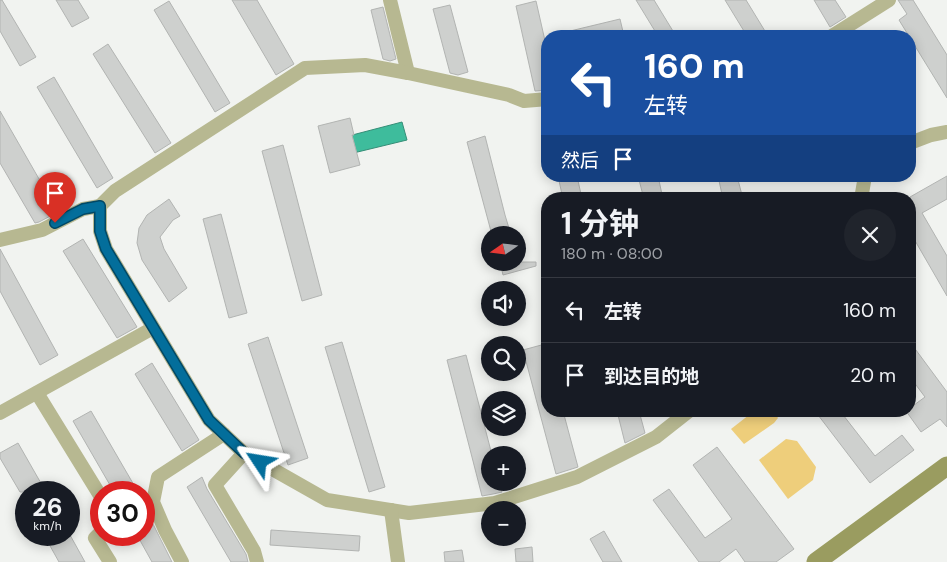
<!DOCTYPE html>
<html lang="zh">
<meta charset="utf-8">
<style>
body{margin:0;font-family:"DM Sans","Noto Sans SC",sans-serif;background:#20242c;color:#f1f3f6;height:100vh;display:flex;flex-direction:column;font-size:19px;white-space:nowrap}
*{box-sizing:border-box;margin:0}
p{font-size:16px;color:#9ea1a6}
.icon{flex:none;width:28px;height:28px;fill:none;stroke:currentColor;stroke-width:2;stroke-linecap:round;stroke-linejoin:round}
.map{position:relative;flex:1;overflow:hidden}
.drawer{position:absolute;left:541px;top:192px;width:375px;height:225px;display:flex;flex-direction:column;background:#171b24;border-radius:20px;box-shadow:0 2px 12px #0003}
.drawer>*{flex:none}
.banner{position:absolute;left:541px;top:30px;width:375px;height:152px;border-radius:20px;box-shadow:0 2px 12px #0003;background:#1a4fa0;color:#fff;overflow:hidden}
.needle{width:32px;rotate:256deg}
.buttons{position:absolute;left:481px;top:226px;display:grid;gap:10px}
.buttons a{display:grid;place-items:center;width:45px;height:45px;border-radius:50%;background:#171b24;box-shadow:0 2px 12px #0003;font-size:25px}
.speed{position:absolute;left:15px;top:481px;display:flex;gap:10px;font-size:25px;font-weight:700;text-align:center}
.speed>*{display:grid;place-content:center;width:65px;height:65px;border-radius:50%;background:#171b24;box-shadow:0 2px 12px #0003;line-height:1}
.speed small{font-size:12px;font-weight:400}
.speed .limit{border:8px solid #d22;background:#fff;color:#111}
.pin{position:absolute;display:grid;place-items:center;width:42px;height:42px;color:#fff;margin:-51px -21px;border-radius:50% 50% 50% 0;rotate:-45deg;box-shadow:0 0 5px #0007}
.pin .icon{rotate:45deg}
.me{position:absolute;width:55px;margin:-28px;rotate:303deg;stroke-linejoin:round;filter:drop-shadow(0 0 4px #0008)}
.turn{display:flex;align-items:center;gap:18px;height:105px;padding:0 20px;font-size:22px}
.turn .icon{width:65px;height:65px;stroke-width:2.5}
.turn b{display:block;font-size:35px;line-height:42px}
.then{display:flex;align-items:center;height:48px;padding:0 20px;background:#0003;gap:10px;font-size:19px}
.round{display:grid;place-items:center;flex:none;width:52px;height:52px;border-radius:26px;background:#20242c}
.overview{display:flex;align-items:center;justify-content:space-between;height:85px;padding:0 20px}
h1{font-size:30px;font-weight:700;line-height:38px}
ul{padding:0;list-style:none}
li{display:flex;align-items:center;gap:15px;height:65px;padding:0 20px;border-top:1px solid #363941}
li div{flex:1}
li b{display:block;font-size:19px}
li em{font-style:normal}
.map>svg:first-child{display:block}
</style>
<div class="map">
<svg width="947" height="562" viewBox="0 0 947 562">
<rect width="100%" height="100%" fill="#f1f3f0"/>
<g fill="#eece7b">
<path d="M754,411H773L778,418L774,423L744,444L731,429Z"/>
<path d="M786,439L797,441L816,467L813,480L788,499L759,460Z"/>
</g>
<path fill="#3ebc9c" stroke="#358e77" d="M402,122L407,140L341,156L337,139Z"/>
<g fill="#ced0ce" stroke="#b2b4b2">
<path d="M0,0H2L36,57L20,66L0,31Z"/>
<path d="M56,0H78L89,18L72,27Z"/>
<path d="M232,0H257L294,64L276,75Z"/>
<path d="M636,0H654L676,36H658Z"/>
<path d="M725,0H746L768,36H747Z"/>
<path d="M814,0H835L846,17L830,27Z"/>
<path d="M898,0H913L947,55V98L899,20L907,14Z"/>
<path d="M169,1L230,103L215,112L154,10Z"/>
<path d="M536,1L548,54V90L535,91L516,6Z"/>
<path d="M450,5L468,72L458,75L450,73L433,9Z"/>
<path d="M383,7L396,59L390,61L383,59L371,10Z"/>
<path d="M620,19L624,36H567L566,32Z"/>
<path d="M108,44L171,143L155,153L93,54Z"/>
<path d="M54,77L113,178L97,188L37,87Z"/>
<path d="M0,111L58,212L39,222L35,223L0,163Z"/>
<path d="M350,118L354,135H352L360,165L330,173L318,126Z"/>
<path d="M485,136L505,215L511,235H492L467,142Z"/>
<path d="M283,145L322,295L302,301L262,151Z"/>
<path d="M558,176H577L582,199H563Z"/>
<path d="M638,176H658L663,199H644Z"/>
<path d="M718,176H737L743,199H723Z"/>
<path d="M947,176V199L922,213L947,256V296L910,232V197Z"/>
<path d="M169,199L180,216L173,220L160,237L164,249L187,288L169,302L142,260L137,243L139,228L147,215Z"/>
<path d="M221,214L247,313L229,318L203,219Z"/>
<path d="M83,239L137,327L117,338L63,251Z"/>
<path d="M0,249L58,355L40,365L0,291Z"/>
<path d="M500,262H536V266L503,275Z"/>
<path d="M268,337L308,458L288,465L248,344Z"/>
<path d="M342,342L385,487L369,492L325,347Z"/>
<path d="M910,342L947,392V427L940,419L921,432L906,411H910V408L925,397L910,377Z"/>
<path d="M545,344L548,352V411H563L578,467L556,474L523,350Z"/>
<path d="M466,355L492,455H490V482H499L502,492L493,494L482,496L447,360Z"/>
<path d="M152,363L199,440L182,451L135,374Z"/>
<path d="M91,411L138,492H114L73,421Z"/>
<path d="M617,411H639L645,433L625,443Z"/>
<path d="M815,411H840L875,456L902,435L914,450L870,483Z"/>
<path d="M18,443L46,492H20L0,458V453Z"/>
<path d="M717,447L794,549L776,562H745L736,549L719,562H699L653,500L669,489L705,538L732,519L693,465Z"/>
<path d="M202,477L207,489L246,554L248,562H231L187,487Z"/>
<path d="M144,508L153,524L172,562H152L137,535H144Z"/>
<path d="M271,530L360,536L359,551L270,545Z"/>
<path d="M604,531L622,562H603L590,539Z"/>
<path d="M44,535H70L85,562H59Z"/>
<path d="M532,547L533,562H516L515,549Z"/>
<path d="M462,550L464,562H445L444,552Z"/>
</g>
<g fill="none" stroke-linecap="round" stroke-linejoin="round">
<g stroke="#b7b891" stroke-width="14">
<path d="M390,0L408,73"/>
<path d="M832,36L889,0"/>
<path d="M548,99L524,101L509,95L408,73L365,65L305,68L115,191L100,206V231L106,249L209,420L244,453L327,500L409,513L495,503L577,477L656,437L689,411"/>
<path d="M910,143L931,135L947,132"/>
<path d="M861,199L865,176"/>
<path d="M0,240L42,230L83,209L100,206"/>
<path d="M37,393L101,497"/>
<path d="M0,413L153,328"/>
<path d="M244,453L215,485L254,551L257,562"/>
<path d="M391,510L398,562"/>
<path d="M101,532L95,538L110,562"/>
<path d="M182,562L165,530L153,502L158,477L224,434"/>
</g>
<path stroke="#9a9c60" stroke-width="19" d="M816,562L947,466"/>
</g>
<g fill="none" stroke-linecap="round" stroke-linejoin="round">
<g stroke="#024865" stroke-width="12">
<path id="route" d="M55,223L83,209L100,206V231L106,249L209,420L244,453L260,462"/>
</g>
<use href="#route" stroke="#036e9b" stroke-width="9"/>
</g>
</svg>
<div class="buttons">
<a><svg class="needle" viewBox="-14 -14 28 28"><path d="M0-13l5 13h-10z" fill="#e53935"/><path d="M0 13l5-13h-10z" fill="#9ea1a6"/></svg></a>
<a><svg class="icon" aria-label="sound" viewBox="0 0 24 24"><path d="M4 9h4l5-4v14l-5-4H4zM17 9q2 3 0 6"/></svg></a>
<a><svg class="icon" aria-label="search" viewBox="0 0 24 24"><circle cx="10" cy="10" r="6"/><path d="M15 15l6 6"/></svg></a>
<a><svg class="icon" aria-label="layers" viewBox="0 0 24 24"><path d="M12 4l9 5-9 5-9-5zM3 14l9 5 9-5"/></svg></a>
<a>+</a>
<a>−</a>
</div>
<div class="speed"><div>26<small>km/h</small></div><div class="limit">30</div></div>
<div class="pin" style="left:55px;top:223px;background:#d93025"><svg class="icon" aria-label="arrive" viewBox="0 0 24 24"><path d="M6 21V4h12l-3 4 3 4H6"/></svg></div>
<svg class="me" style="left:260px;top:462px" viewBox="-20 -20 40 40"><path d="M0-17L14 15 0 8-14 15z" fill="#036e9b" stroke="#fff" stroke-width="4"/></svg>
<div class="banner">
<div class="turn"><svg class="icon" aria-label="left" viewBox="0 0 24 24"><path d="M17 20v-9H6M10 6l-5 5 5 5"/></svg><div><b>160 m</b>左转</div></div>
<div class="then">然后<svg class="icon" aria-label="arrive" viewBox="0 0 24 24"><path d="M6 21V4h12l-3 4 3 4H6"/></svg></div>
</div>
<section class="drawer">
<div class="overview"><div><h1>1 分钟</h1><p>180 m · 08:00</p></div><a class="round"><svg class="icon" aria-label="close" viewBox="0 0 24 24"><path d="M6 6l12 12M18 6L6 18"/></svg></a></div>
<ul>
<li><svg class="icon" aria-label="left" viewBox="0 0 24 24"><path d="M17 20v-9H6M10 6l-5 5 5 5"/></svg><div><b>左转</b></div><em>160 m</em></li>
<li><svg class="icon" aria-label="arrive" viewBox="0 0 24 24"><path d="M6 21V4h12l-3 4 3 4H6"/></svg><div><b>到达目的地</b></div><em>20 m</em></li>
</ul>
</section>
</div>
